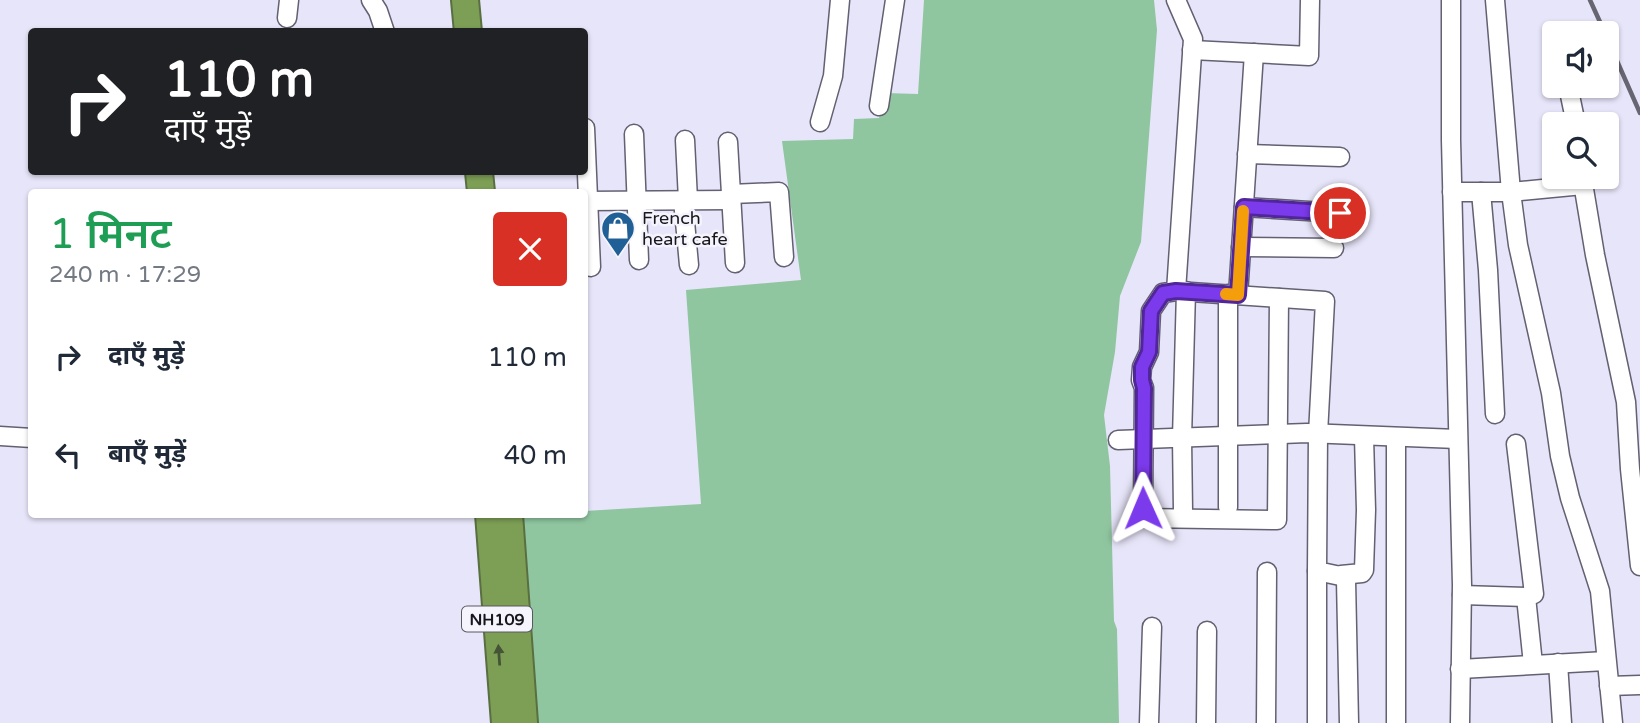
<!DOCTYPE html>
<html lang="hi">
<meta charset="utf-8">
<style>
body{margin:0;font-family:"Varela Round","Noto Sans Devanagari",sans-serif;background:#f2f2f3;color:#1f2937;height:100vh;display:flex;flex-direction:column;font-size:26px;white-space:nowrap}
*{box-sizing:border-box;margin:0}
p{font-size:23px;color:#747a83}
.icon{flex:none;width:38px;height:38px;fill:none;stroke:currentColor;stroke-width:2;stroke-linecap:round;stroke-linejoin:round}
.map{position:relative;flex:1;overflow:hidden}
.sheet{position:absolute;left:28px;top:189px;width:560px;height:329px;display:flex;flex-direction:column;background:#fff;border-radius:7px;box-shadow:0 2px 5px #0004}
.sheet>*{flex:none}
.hud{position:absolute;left:28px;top:28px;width:560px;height:147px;border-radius:7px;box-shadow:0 2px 5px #0004;background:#202124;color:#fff;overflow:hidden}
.buttons{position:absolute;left:1542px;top:21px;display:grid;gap:14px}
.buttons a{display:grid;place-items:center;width:77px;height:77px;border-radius:7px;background:#fff;box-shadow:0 2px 5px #0004;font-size:35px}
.pin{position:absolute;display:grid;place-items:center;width:60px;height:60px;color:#fff;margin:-30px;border:4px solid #fff;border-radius:50%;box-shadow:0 2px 7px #0007}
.me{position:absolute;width:77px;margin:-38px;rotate:359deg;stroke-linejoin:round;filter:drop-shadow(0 0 5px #0008)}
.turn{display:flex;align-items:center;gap:24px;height:147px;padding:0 21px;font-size:32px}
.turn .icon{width:91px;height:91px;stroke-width:2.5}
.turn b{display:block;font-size:49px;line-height:60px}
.round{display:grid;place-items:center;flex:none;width:74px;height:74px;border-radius:7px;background:#f2f2f3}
.summary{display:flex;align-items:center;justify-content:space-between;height:119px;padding:0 21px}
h1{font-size:42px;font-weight:600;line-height:52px;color:#1e9e55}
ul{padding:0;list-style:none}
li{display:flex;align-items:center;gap:21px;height:98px;padding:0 21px}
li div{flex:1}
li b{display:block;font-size:26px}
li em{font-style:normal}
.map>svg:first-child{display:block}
</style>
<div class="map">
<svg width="1640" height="723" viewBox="0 0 1640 723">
<rect width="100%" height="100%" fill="#e7e5f9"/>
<path fill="#8fc6a0" d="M924,0H1154L1157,30L1141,242L1120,296L1115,352L1104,415L1110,466L1114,621L1117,629L1119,723H533L516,515L584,514L585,511L701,504L686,290L801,280L782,141L853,139L854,119L879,118L885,93L918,94Z"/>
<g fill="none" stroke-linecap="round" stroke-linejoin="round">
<g stroke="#626071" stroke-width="21">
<g id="minor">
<path d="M371,0L378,11L385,32"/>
<path d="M1451,0V140L1462,585L1460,723"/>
<path d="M1495,0L1511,192L1518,245L1551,393L1560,456L1570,498L1600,591L1613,723"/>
<path d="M287,18L289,0"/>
<path d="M1192,50L1309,56L1310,0"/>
<path d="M1568,86L1576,124"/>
<path d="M879,106L895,0"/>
<path d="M820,122L833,76L840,0"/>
<path d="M585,128L591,267"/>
<path d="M634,134L639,260"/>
<path d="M685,140L688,200"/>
<path d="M728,142L735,263"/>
<path d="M1247,154L1340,157"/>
<path d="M1582,177L1595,255L1626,402L1630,469L1640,566"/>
<path d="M1452,192H1511L1583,185"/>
<path d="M1481,192L1488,270L1495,414"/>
<path d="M731,194L779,192L784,257"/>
<path d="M683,200L689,265"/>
<path d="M584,201L731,200"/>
<path d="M1244,207L1340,213"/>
<path d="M1241,247L1334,248"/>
<path d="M1176,291L1325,301L1318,434L1317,571L1345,577L1346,580L1349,723"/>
<path d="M1238,295L1254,53"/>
<path d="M0,436L32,438"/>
<path d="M1118,440L1307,433L1457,439"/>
<path d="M1143,507L1144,388L1141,380L1142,367L1149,352L1151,311L1163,293L1176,291L1193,39L1176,0"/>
<path d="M1228,507V294"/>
<path d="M1183,511L1182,438L1186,291"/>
<path d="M1143,518L1277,520L1279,298"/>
<path d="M1317,571V723"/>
<path d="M1341,575L1362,573L1364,570L1366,510L1364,437"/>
<path d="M1462,595L1526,597L1534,594L1516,444"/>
<path d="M1526,597L1533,664"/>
<path d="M1558,663L1562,723"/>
<path d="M1460,669L1606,661"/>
<path d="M1609,686L1640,685"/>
<path d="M1149,723L1152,627"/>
<path d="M1206,723L1207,631"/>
<path d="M1266,723L1267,572"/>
<path d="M1396,723V438"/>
</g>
</g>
<g stroke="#596f41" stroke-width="30">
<g id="highway">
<path d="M465,0L468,32"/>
<path d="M479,172L481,192"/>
<path d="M489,514L505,723"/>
<path d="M509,514L524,723"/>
</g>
</g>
<use href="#minor" stroke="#fff" stroke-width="18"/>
<use href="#highway" stroke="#7d9f55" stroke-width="26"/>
<g stroke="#666571" stroke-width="4.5">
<path d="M1590,0L1605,33"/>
<path d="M1606,36L1640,113"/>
</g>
</g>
<defs><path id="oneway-solid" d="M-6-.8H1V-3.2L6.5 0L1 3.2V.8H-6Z" transform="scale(1.75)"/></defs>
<use fill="#455436" href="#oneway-solid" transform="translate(499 655) rotate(-94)"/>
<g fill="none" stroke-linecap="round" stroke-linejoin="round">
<g stroke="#51269a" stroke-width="18">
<path id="route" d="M1143,508L1144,388L1142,380V367L1149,352L1151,311L1163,293L1176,291L1238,295L1244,207L1340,213"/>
</g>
<use href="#route" stroke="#7c3aed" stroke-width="12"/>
<path stroke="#f59e0b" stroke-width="12" d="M1226,294L1238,295L1243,211"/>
</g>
<defs>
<g id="shop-pin" transform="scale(1.75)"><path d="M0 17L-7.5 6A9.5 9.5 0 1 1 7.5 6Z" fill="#216096" stroke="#f5f4fc"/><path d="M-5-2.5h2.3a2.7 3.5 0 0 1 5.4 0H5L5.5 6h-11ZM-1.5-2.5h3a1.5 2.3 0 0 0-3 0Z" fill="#fff"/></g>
</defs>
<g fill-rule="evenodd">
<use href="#shop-pin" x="618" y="228"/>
</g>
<g text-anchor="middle" stroke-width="5" stroke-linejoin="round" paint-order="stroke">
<rect fill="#f5f4fc" stroke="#5a5960" stroke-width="2" x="462" y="606.5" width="70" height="25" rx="5"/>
<g font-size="16" font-weight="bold" fill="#17161d">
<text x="497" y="625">NH109</text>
</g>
<g font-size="18" fill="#17161d" stroke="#f5f4fc" text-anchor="start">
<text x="642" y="224">French<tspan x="642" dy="21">heart cafe</tspan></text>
</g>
</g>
</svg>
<div class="buttons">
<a><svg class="icon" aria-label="sound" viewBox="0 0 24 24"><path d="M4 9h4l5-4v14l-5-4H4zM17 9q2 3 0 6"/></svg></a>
<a><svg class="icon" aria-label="search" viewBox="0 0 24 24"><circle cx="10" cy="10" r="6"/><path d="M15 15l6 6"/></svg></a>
</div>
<div class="pin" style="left:1340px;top:213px;background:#d93025"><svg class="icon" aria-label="arrive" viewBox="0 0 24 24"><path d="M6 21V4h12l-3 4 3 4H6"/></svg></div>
<svg class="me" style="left:1143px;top:508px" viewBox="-20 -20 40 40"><path d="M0-17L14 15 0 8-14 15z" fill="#7c3aed" stroke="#fff" stroke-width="4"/></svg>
<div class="hud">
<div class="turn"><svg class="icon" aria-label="right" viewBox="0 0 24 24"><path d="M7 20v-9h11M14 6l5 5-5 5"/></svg><div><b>110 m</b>दाएँ मुड़ें</div></div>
</div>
<section class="sheet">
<div class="summary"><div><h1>1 मिनट</h1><p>240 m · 17:29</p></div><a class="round" style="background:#d93025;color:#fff"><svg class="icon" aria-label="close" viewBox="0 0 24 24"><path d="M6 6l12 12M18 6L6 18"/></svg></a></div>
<ul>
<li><svg class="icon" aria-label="right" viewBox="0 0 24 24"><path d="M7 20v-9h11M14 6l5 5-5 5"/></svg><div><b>दाएँ मुड़ें</b></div><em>110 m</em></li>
<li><svg class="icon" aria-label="left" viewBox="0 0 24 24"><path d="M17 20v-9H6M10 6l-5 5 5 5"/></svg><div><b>बाएँ मुड़ें</b></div><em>40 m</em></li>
</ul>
</section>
</div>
